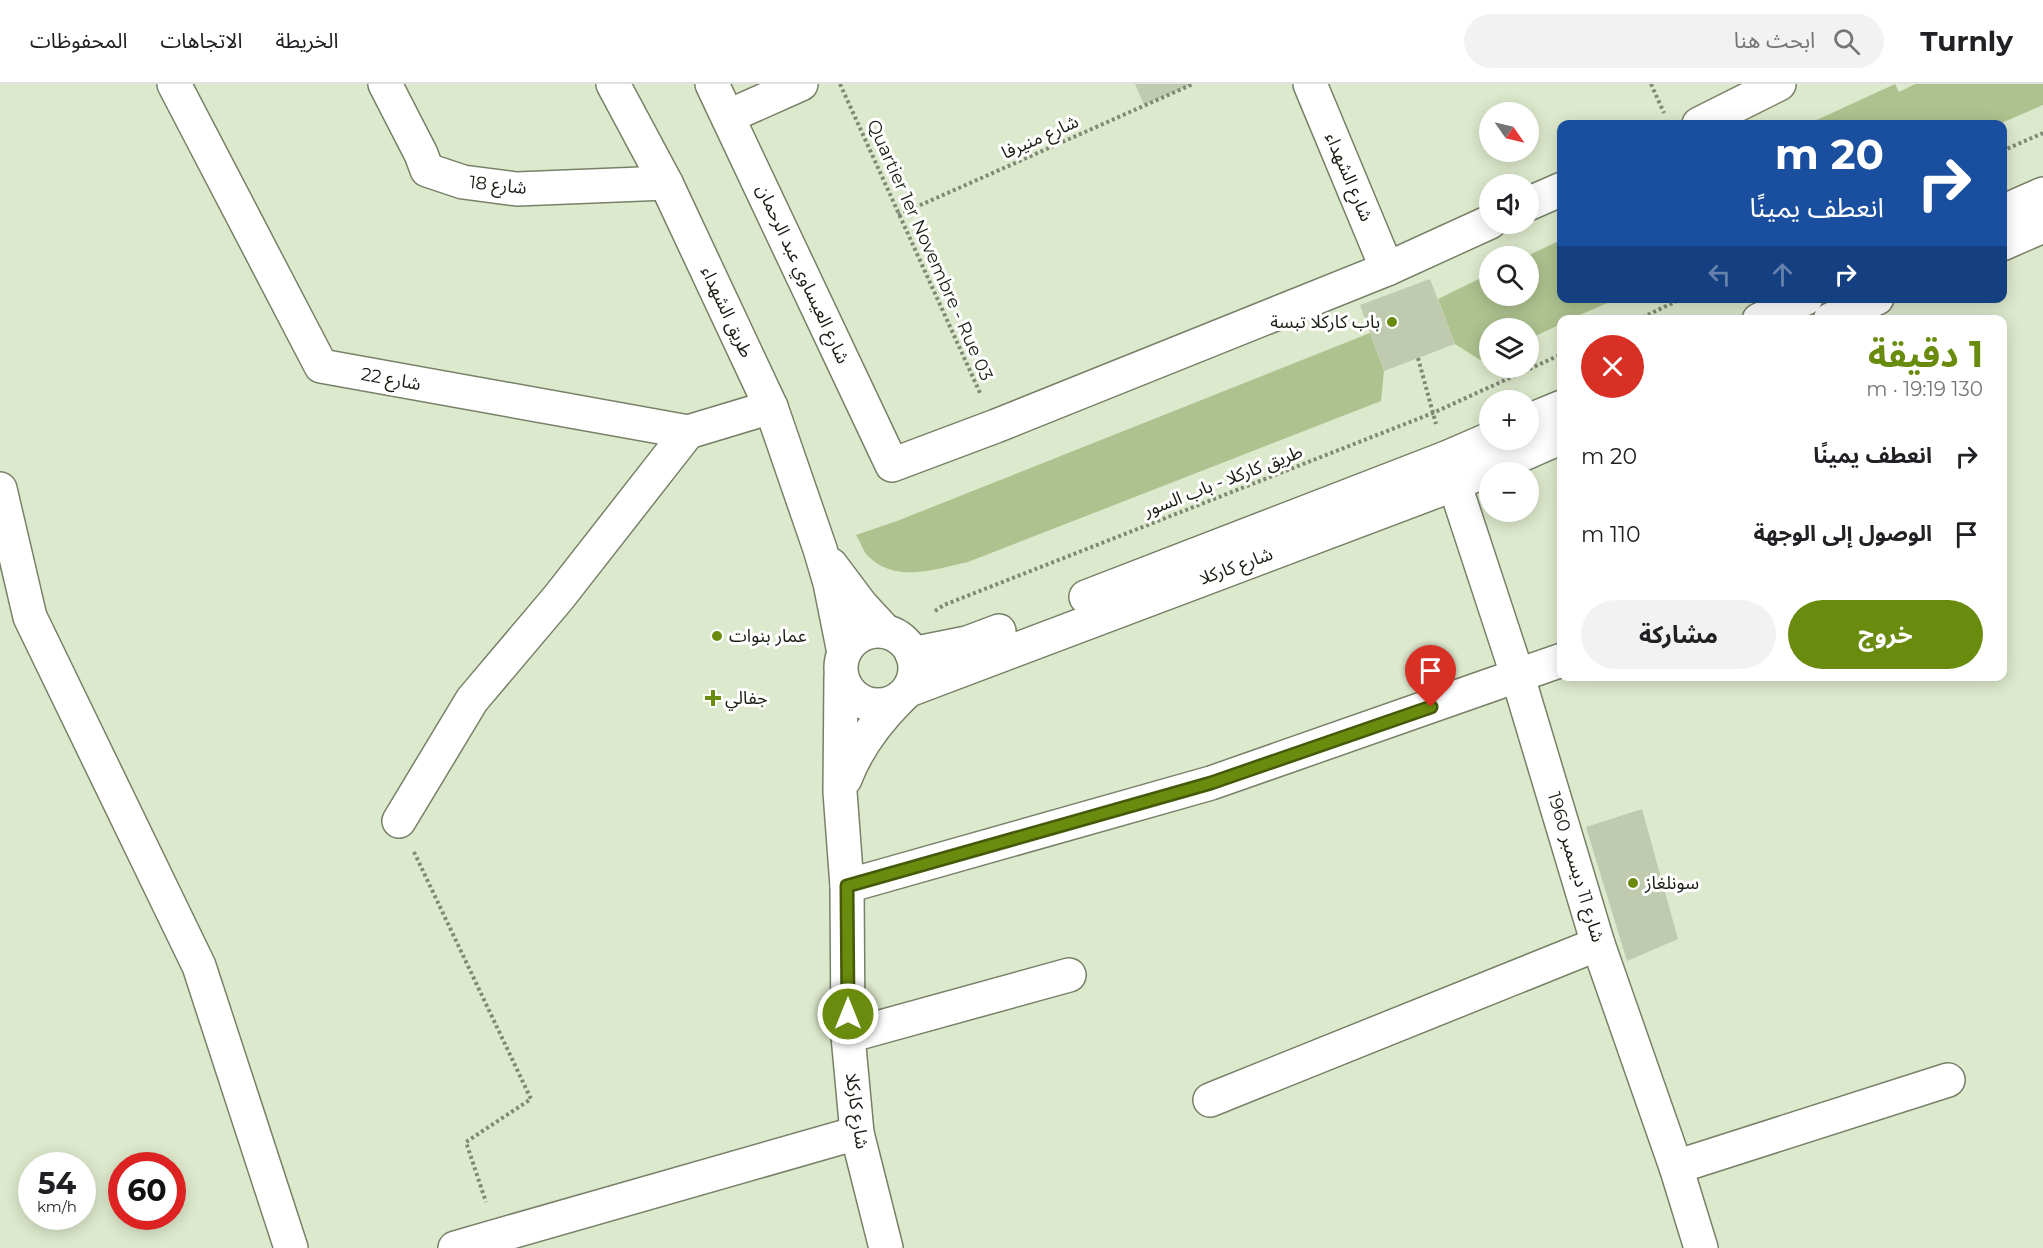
<!DOCTYPE html>
<html lang="ar">
<meta charset="utf-8">
<style>
body{margin:0;font-family:Montserrat,"Noto Sans Arabic",sans-serif;background:#f2f2f2;color:#202124;direction:rtl;height:100vh;display:flex;flex-direction:column;font-size:22px;white-space:nowrap}
*{box-sizing:border-box;margin:0}
p{font-size:20px;color:#757577}
.icon{flex:none;width:33px;height:33px;fill:none;stroke:currentColor;stroke-width:2;stroke-linecap:round;stroke-linejoin:round}
.map{position:relative;flex:1;overflow:hidden;direction:ltr}
.details{position:absolute;left:1557px;top:231px;width:450px;height:366px;display:flex;flex-direction:column;background:#fff;border-radius:12px;box-shadow:0 3px 15px #0003;direction:rtl}
.details>*{flex:none}
.top-card{position:absolute;left:1557px;top:36px;width:450px;height:183px;border-radius:12px;box-shadow:0 3px 15px #0003;direction:rtl;background:#1a4fa0;color:#fff;overflow:hidden}
.needle{width:39px;rotate:124deg}
.fabs{position:absolute;left:1479px;top:18px;display:grid;gap:12px}
.fabs a{display:grid;place-items:center;width:60px;height:60px;border-radius:50%;background:#fff;box-shadow:0 3px 15px #0003;font-size:30px}
.speed{position:absolute;left:18px;top:1068px;display:flex;gap:12px;font-size:30px;font-weight:700;text-align:center}
.speed>*{display:grid;place-content:center;width:78px;height:78px;border-radius:50%;background:#fff;box-shadow:0 3px 15px #0003;line-height:1}
.speed small{font-size:15px;font-weight:400}
.speed .limit{border:9px solid #d22;background:#fff;color:#111}
.pin{position:absolute;display:grid;place-items:center;width:51px;height:51px;color:#fff;margin:-62px -26px;border-radius:50% 50% 50% 0;rotate:-45deg;box-shadow:0 0 6px #0007}
.pin .icon{rotate:45deg}
.me{position:absolute;width:66px;margin:-33px;rotate:0deg;stroke-linejoin:round;filter:drop-shadow(0 0 4px #0008)}
.turn{display:flex;align-items:center;gap:21px;height:126px;padding:0 24px;font-size:27px}
.turn .icon{width:78px;height:78px;stroke-width:2.5}
.turn b{display:block;font-size:42px;line-height:51px}
.lanes{display:flex;align-items:center;height:57px;padding:0 24px;background:#0003;justify-content:center;gap:30px;direction:ltr}
.lanes .off{opacity:.35}
.round{display:grid;place-items:center;flex:none;width:63px;height:63px;border-radius:32px;background:#f2f2f2}
.overview{display:flex;align-items:center;justify-content:space-between;height:102px;padding:0 24px}
h1{font-size:36px;font-weight:700;line-height:45px;color:#698b0e}
.primary-button{display:flex;gap:12px;margin-top:auto;padding:12px 24px}
.primary-button a{flex:1;height:69px;border-radius:36px;background:#698b0e;color:#fff;font-size:24px;font-weight:700;line-height:69px;text-align:center}
.primary-button a+a{background:#f2f2f2;color:#202124}
ul{padding:0;list-style:none}
li{display:flex;align-items:center;gap:18px;height:78px;padding:0 24px}
li div{flex:1}
li b{display:block;font-size:22px}
li em{font-style:normal}
header{display:flex;align-items:center;gap:36px;box-sizing:border-box;height:84px;padding:0 30px;background:#fff;border-bottom:2px solid #e0e0e0}
header strong{font-size:28px}
nav{display:flex;gap:33px;margin-inline-start:auto;font-size:21px}
.search{width:420px;height:54px;background:#f2f2f2;display:flex;align-items:center;gap:15px;box-sizing:border-box;padding:0 21px;border-radius:33px;color:#757577;font-size:22px}
.map>svg:first-child{display:block}
</style>
<header>
<strong>Turnly</strong>
<div class="search"><svg class="icon" aria-label="search" viewBox="0 0 24 24"><circle cx="10" cy="10" r="6"/><path d="M15 15l6 6"/></svg>ابحث هنا</div>
<nav><a>الخريطة</a><a>الاتجاهات</a><a>المحفوظات</a></nav>
</header>
<div class="map">
<svg width="2043" height="1164" viewBox="0 0 2043 1164">
<rect width="100%" height="100%" fill="#dde9cc"/>
<g fill="#aec28f">
<path d="M1895,0L1899,8L1915,0H2043V21L1999,40H1808Z"/>
<path d="M1561,156L1562,214L1617,215L1570,235L1562,236L1561,240L1529,255L1528,244H1490L1489,272L1480,276L1455,260L1438,215L1489,190L1490,212H1528L1527,172Z"/>
<path d="M1370,249L1384,287L1381,317L968,478C935,485 896,500 868,472C863,467 860,457 856,451L897,437Z"/>
</g>
<g fill="#bfcaae">
<path d="M1135,0H1193L1144,21Z"/>
<path d="M1430,195L1455,260L1384,287L1360,221Z"/>
<path d="M1642,725L1678,855L1627,877L1586,743Z"/>
</g>
<g fill="none" stroke-linecap="round" stroke-linejoin="round">
<g stroke="#778167" stroke-width="36">
<g id="street">
<path d="M712,0L892,381L996,342L1387,185L1490,138"/>
<path d="M1310,0L1387,185"/>
<path d="M729,32L801,0"/>
<path d="M1699,40L1779,0"/>
<path d="M1528,120L1562,105"/>
<path d="M399,737L472,616L559,513L688,348"/>
<path d="M847,802L1211,699L1562,576"/>
<path d="M848,952L1069,891"/>
<path d="M1210,1016L1598,860"/>
<path d="M1676,1083L1948,996"/>
<path d="M455,1164L857,1049"/>
</g>
</g>
<g stroke="#778167" stroke-width="36">
<g id="secondary">
<path d="M174,0L321,282L688,348L771,323"/>
<path d="M385,0L421,70L427,86L463,98L517,105L666,99"/>
<path d="M613,0L666,99L771,323L820,465L830,499L844,569"/>
<path d="M0,405L30,533L199,882L291,1164"/>
<path d="M831,481L861,521L885,547"/>
</g>
</g>
<g stroke="#778167" stroke-width="36">
<g id="primary">
<path d="M2002,128L2043,110"/>
<path d="M2002,160L2043,142"/>
<path d="M1759,236L1806,214"/>
<path d="M1830,236L1877,214"/>
<path d="M1528,337L1562,323"/>
<path d="M1446,374L1518,593L1598,860L1676,1083L1701,1164"/>
<path d="M1086,513L1446,374L1490,355"/>
<circle cx="878" cy="584" r="37"/>
<path d="M912,570L967,559L999,547"/>
<path d="M841,593L840,708L847,802L848,952L857,1049L886,1164"/>
<path d="M909,606L1455,400L1562,353"/>
<path d="M845,695C857,663 876,638 900,614"/>
</g>
</g>
<g stroke="#808975" stroke-width="4" stroke-dasharray="3 3" stroke-linecap="butt">
<path d="M840,0L981,311"/>
<path d="M1651,0L1664,29"/>
<path d="M2002,67L2043,49"/>
<path d="M898,131L1193,0"/>
<path d="M1637,236L1683,214"/>
<path d="M1418,274L1436,340"/>
<path d="M935,527L944,521L1433,329L1562,270"/>
<path d="M414,768L531,1015L466,1058L486,1118"/>
</g>
<use href="#street" stroke="#fff" stroke-width="33"/>
<use href="#secondary" stroke="#fff" stroke-width="33"/>
<use href="#primary" stroke="#fff" stroke-width="33"/>
</g>
<g fill="none" stroke-linecap="round" stroke-linejoin="round">
<g stroke="#445a09" stroke-width="15">
<path id="route" d="M848,930L847,802L1211,699L1431,623"/>
</g>
<use href="#route" stroke="#698b0e" stroke-width="10"/>
</g>
<g fill="#698b0e" stroke="#fff" stroke-width="2">
<circle cx="1392" cy="238" r="6"/>
<circle cx="717" cy="552" r="6"/>
<path d="M710 605h6v6h6v6h-6v6h-6v-6h-6v-6h6z"/>
<circle cx="1633" cy="799" r="6"/>
</g>
<g text-anchor="middle" stroke-width="6" stroke-linejoin="round" paint-order="stroke">
<g font-size="18" fill="#191d13" stroke="#fff">
<text transform="translate(1040 53) rotate(-24)" y="6">شارع منيرفا</text>
<text transform="translate(1349 93) rotate(67)" y="6">شارع الشهداء</text>
<text transform="translate(498 101) rotate(6)" y="6">شارع 18</text>
<text transform="translate(930 166) rotate(66)" y="6">Quartier 1er Novembre - Rue 03</text>
<text transform="translate(803 190) rotate(65)" y="6">شارع العيساوي عبد الرحمان</text>
<text transform="translate(727 228) rotate(65)" y="6">طريق الشهداء</text>
<text transform="translate(391 295) rotate(10)" y="6">شارع 22</text>
<text transform="translate(1223 397) rotate(-21)" y="6">طريق كاركلا - باب السور</text>
<text transform="translate(1236 482) rotate(-20)" y="6">شارع كاركلا</text>
<text transform="translate(1576 783) rotate(73)" y="6">شارع 11 ديسمبر 1960</text>
<text transform="translate(857 1027) rotate(82)" y="6">شارع كاركلا</text>
</g>
<g font-size="18" fill="#191d13" stroke="#fff" text-anchor="start">
<text x="1380" y="244" text-anchor="end">باب كاركلا تبسة</text>
<text x="729" y="558">عمار بنوات</text>
<text x="725" y="620">جفالي</text>
<text x="1645" y="805">سونلغاز</text>
</g>
</g>
</svg>
<div class="fabs">
<a><svg class="needle" viewBox="-14 -14 28 28"><path d="M0-13l5 13h-10z" fill="#e53935"/><path d="M0 13l5-13h-10z" fill="#757577"/></svg></a>
<a><svg class="icon" aria-label="sound" viewBox="0 0 24 24"><path d="M4 9h4l5-4v14l-5-4H4zM17 9q2 3 0 6"/></svg></a>
<a><svg class="icon" aria-label="search" viewBox="0 0 24 24"><circle cx="10" cy="10" r="6"/><path d="M15 15l6 6"/></svg></a>
<a><svg class="icon" aria-label="layers" viewBox="0 0 24 24"><path d="M12 4l9 5-9 5-9-5zM3 14l9 5 9-5"/></svg></a>
<a>+</a>
<a>−</a>
</div>
<div class="speed"><div>54<small>km/h</small></div><div class="limit">60</div></div>
<div class="pin" style="left:1431px;top:623px;background:#d93025"><svg class="icon" aria-label="arrive" viewBox="0 0 24 24"><path d="M6 21V4h12l-3 4 3 4H6"/></svg></div>
<svg class="me" style="left:848px;top:930px" viewBox="-20 -20 40 40"><circle r="17" fill="#698b0e" stroke="#fff" stroke-width="3"/><path d="M0-11L8 9 0 5-8 9z" fill="#fff"/></svg>
<div class="top-card">
<div class="turn"><svg class="icon" aria-label="right" viewBox="0 0 24 24"><path d="M7 20v-9h11M14 6l5 5-5 5"/></svg><div><b>20 m</b>انعطف يمينًا</div></div>
<div class="lanes"><svg class="icon off" aria-label="left" viewBox="0 0 24 24"><path d="M17 20v-9H6M10 6l-5 5 5 5"/></svg><svg class="icon off" aria-label="ahead" viewBox="0 0 24 24"><path d="M12 20V5M6 11l6-6 6 6"/></svg><svg class="icon" aria-label="right" viewBox="0 0 24 24"><path d="M7 20v-9h11M14 6l5 5-5 5"/></svg></div>
</div>
<section class="details">
<div class="overview"><div><h1>1 دقيقة</h1><p>130 m · 19:19</p></div><a class="round" style="background:#d93025;color:#fff"><svg class="icon" aria-label="close" viewBox="0 0 24 24"><path d="M6 6l12 12M18 6L6 18"/></svg></a></div>
<ul>
<li><svg class="icon" aria-label="right" viewBox="0 0 24 24"><path d="M7 20v-9h11M14 6l5 5-5 5"/></svg><div><b>انعطف يمينًا</b></div><em>20 m</em></li>
<li><svg class="icon" aria-label="arrive" viewBox="0 0 24 24"><path d="M6 21V4h12l-3 4 3 4H6"/></svg><div><b>الوصول إلى الوجهة</b></div><em>110 m</em></li>
</ul>
<div class="primary-button"><a>خروج</a><a>مشاركة</a></div>
</section>
</div>
